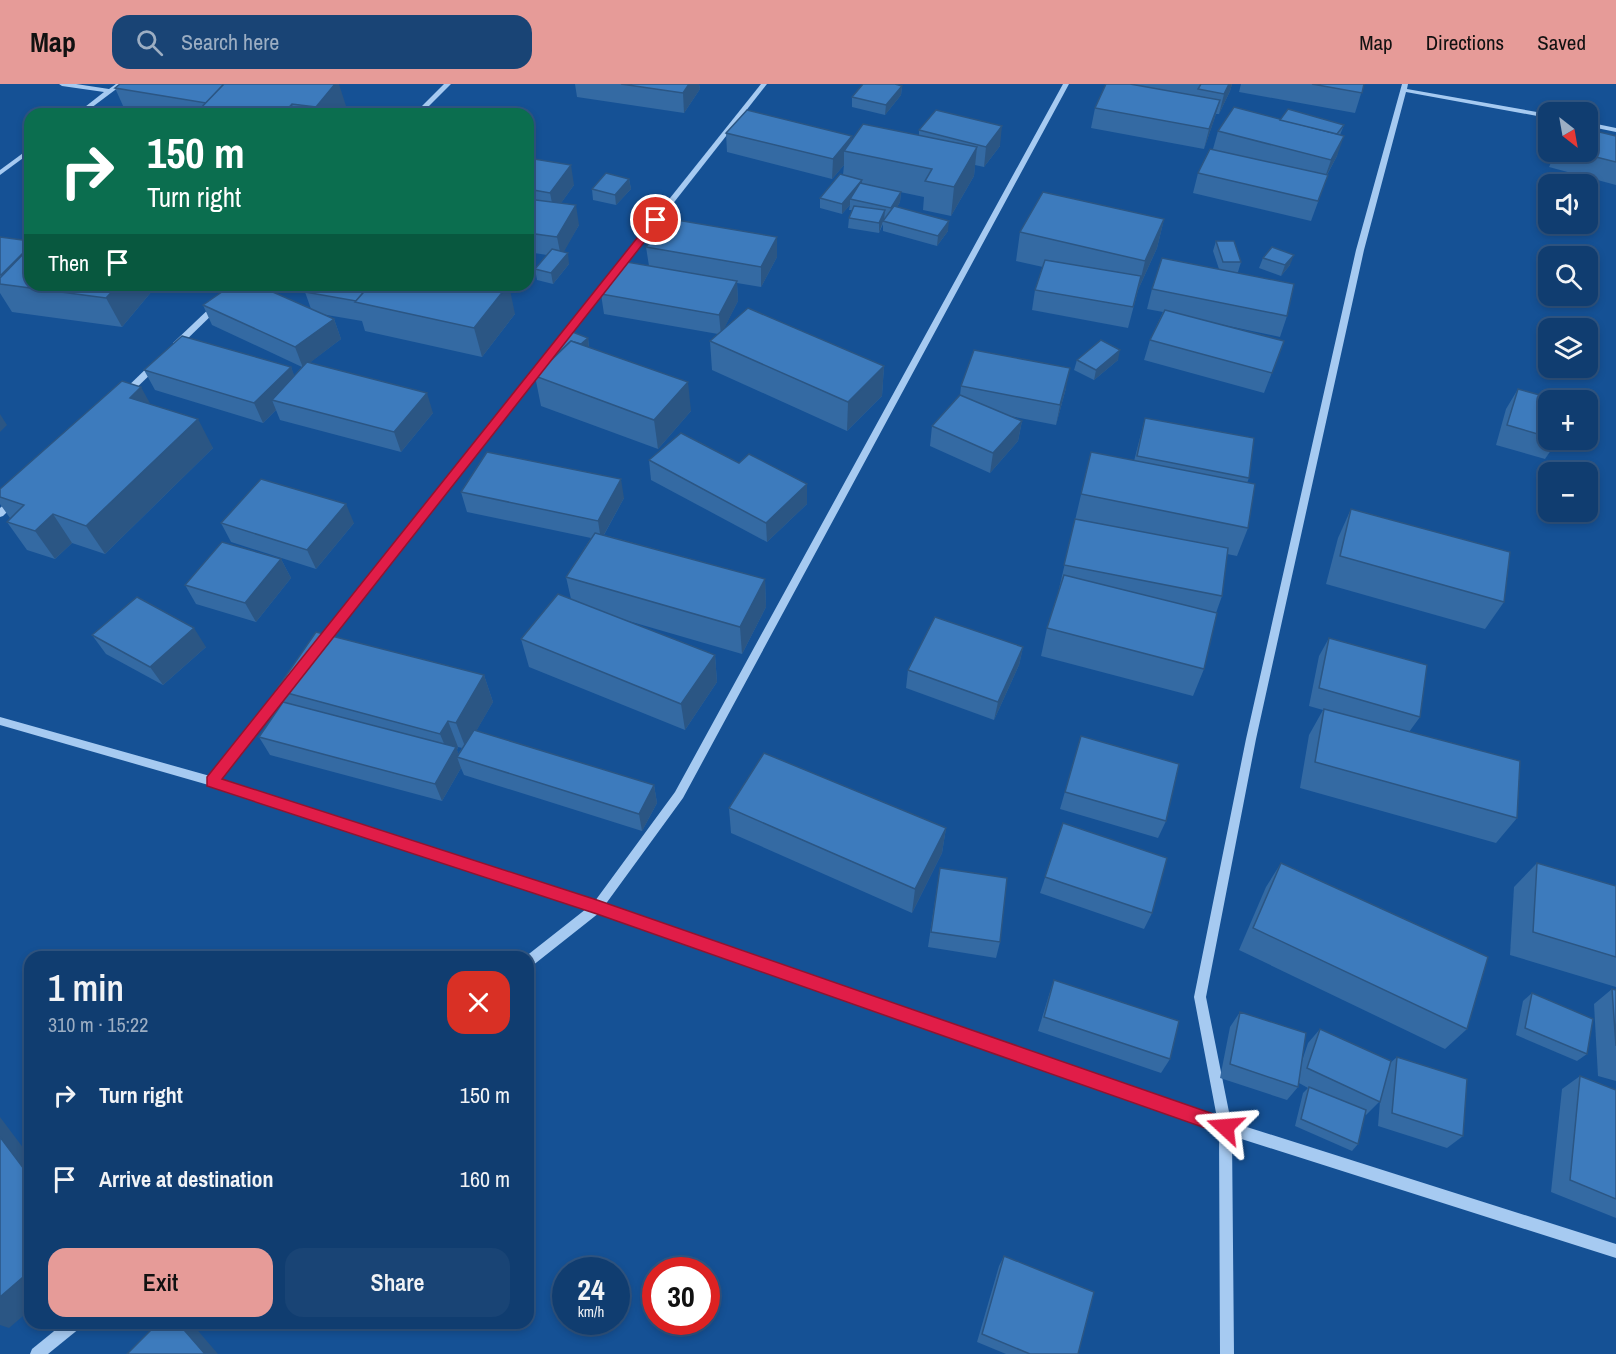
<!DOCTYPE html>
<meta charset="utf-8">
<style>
body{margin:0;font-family:"Archivo Narrow",sans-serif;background:#194475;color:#f1f3f6;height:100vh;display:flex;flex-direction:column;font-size:22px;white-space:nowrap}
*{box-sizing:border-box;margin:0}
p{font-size:20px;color:#9caec3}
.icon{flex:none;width:33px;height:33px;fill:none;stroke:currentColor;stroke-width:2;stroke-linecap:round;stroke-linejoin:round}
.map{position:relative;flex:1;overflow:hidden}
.sheet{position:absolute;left:24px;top:867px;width:510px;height:378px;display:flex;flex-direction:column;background:#103d70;border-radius:18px;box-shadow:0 3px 9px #0003,0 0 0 2px #305683}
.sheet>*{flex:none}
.hud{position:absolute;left:24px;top:24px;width:510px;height:183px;border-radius:18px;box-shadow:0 3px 9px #0003,0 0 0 2px #305683;background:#0b6e4f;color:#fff;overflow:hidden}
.needle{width:39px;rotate:149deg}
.controls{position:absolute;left:1538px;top:18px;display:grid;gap:12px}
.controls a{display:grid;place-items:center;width:60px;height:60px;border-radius:12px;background:#103d70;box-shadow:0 3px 9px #0003,0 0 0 2px #305683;font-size:30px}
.speed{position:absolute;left:552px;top:1173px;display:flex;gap:12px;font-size:30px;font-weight:700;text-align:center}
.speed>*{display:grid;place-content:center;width:78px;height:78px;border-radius:50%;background:#103d70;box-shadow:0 3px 9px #0003,0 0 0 2px #305683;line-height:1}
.speed small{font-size:15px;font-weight:400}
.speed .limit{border:9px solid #d22;background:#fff;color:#111}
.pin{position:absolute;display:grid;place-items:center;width:51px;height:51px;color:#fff;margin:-26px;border:3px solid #fff;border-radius:50%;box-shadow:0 2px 6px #0007}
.me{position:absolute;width:66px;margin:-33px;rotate:289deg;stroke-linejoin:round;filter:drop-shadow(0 0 4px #0008)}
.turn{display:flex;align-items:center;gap:21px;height:126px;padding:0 24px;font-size:27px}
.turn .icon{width:78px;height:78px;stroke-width:2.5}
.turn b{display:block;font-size:42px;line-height:51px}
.then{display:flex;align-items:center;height:57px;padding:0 24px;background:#0003;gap:12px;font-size:22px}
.round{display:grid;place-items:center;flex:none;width:63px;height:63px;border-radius:18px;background:#194475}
.overview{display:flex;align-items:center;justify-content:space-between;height:102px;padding:0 24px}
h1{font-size:36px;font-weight:600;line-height:45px}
.button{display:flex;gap:12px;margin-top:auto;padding:12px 24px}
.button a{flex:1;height:69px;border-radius:18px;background:#e69b98;color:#111;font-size:24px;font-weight:600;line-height:69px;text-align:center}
.button a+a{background:#194475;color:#f1f3f6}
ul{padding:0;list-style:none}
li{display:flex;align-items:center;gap:18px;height:84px;padding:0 24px}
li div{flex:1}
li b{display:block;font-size:22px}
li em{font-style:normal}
header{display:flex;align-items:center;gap:36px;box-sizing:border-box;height:84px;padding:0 30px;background:#e69b98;color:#111}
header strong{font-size:28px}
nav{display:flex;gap:33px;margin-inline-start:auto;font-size:21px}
.search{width:420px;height:54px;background:#194475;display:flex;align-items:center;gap:15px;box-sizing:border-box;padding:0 21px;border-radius:18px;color:#9caec3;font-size:22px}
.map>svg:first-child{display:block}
</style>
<header>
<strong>Map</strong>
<div class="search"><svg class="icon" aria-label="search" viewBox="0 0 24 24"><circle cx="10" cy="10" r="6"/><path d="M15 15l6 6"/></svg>Search here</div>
<nav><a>Map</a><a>Directions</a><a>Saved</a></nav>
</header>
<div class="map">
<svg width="1616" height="1270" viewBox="0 0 1616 1270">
<rect width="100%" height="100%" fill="#155195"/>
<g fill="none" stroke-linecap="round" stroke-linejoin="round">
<g fill="#a6caf1" fill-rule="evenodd">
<path d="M59,0H76L109,5L116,0H123L83,30H76L104,8L62,2Z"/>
<path d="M444,0H451L421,30H414Z"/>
<path d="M761,0H767L323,565H315L314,562L315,559Z"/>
<path d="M1063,0H1069L683,714L605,821L1217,1034L1194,913L1246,655L1356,166L1402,0H1408L1407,5L1548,30V34L1406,8L1364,166L1256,655L1206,913L1231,1038L1616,1160V1174L1232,1052L1234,1270H1220L1219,1047L599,829L532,882L528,884V873H525L586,825L212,702L0,641V633L210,692L283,600H291L292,603L291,606L220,695L595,817L675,708Z"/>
<path d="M1587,38L1616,44V48L1587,42Z"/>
<path d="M30,64V69L0,91V86Z"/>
<path d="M214,220H220L221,222L179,263H173V259Z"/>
<path d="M156,277L160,280L159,282L127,313H121V309L153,278Z"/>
<path d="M13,414L16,415L18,417L3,432L0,433V424L10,415Z"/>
<path d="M64,1239H82L80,1244L48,1270H30L32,1265Z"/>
</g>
</g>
<g fill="#346aa3" fill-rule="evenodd">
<path d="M575,0H699L700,5L684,29L577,13Z"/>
<path d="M1106,0H1232L1230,7L1219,30H1216L1204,65L1091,44L1095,24Z"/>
<path d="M1241,0H1364L1355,29L1239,8Z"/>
<path d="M902,2L901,11L885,31L852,23V13Z"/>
<path d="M115,4L347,25L343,30H163L124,24Z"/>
<path d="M1344,41L1340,51L1337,72L1327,91H1328L1311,137L1193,109L1198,89L1213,65L1218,47Z"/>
<path d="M919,46L1000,62L984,83L975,81L974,92L951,132L923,126L924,113L862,100L901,108L900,118L897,123L948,147L937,162L883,147V140L879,149L848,144L849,134L852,126H849L850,121L842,130L820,124V114L843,91L844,81L832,95L727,68L726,49L852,55L919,51Z"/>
<path d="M1616,52V101L1549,83L1556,68H1587Z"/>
<path d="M528,74L574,101L561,119L579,141L563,168L569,180L553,200L537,196L535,185L547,171L528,168Z"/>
<path d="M629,95L631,105L616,121L593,116L592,105Z"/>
<path d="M1164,135L1157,164L1138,206L1128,244L1032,226L1035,206L1043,183L1016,177L1020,148Z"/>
<path d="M0,153L30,201H157L122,243L12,228L0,209Z"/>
<path d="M777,153V173L761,203L737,199L738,217L723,246L884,282L882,312L847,347L712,286L710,257L718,250L604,230L601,210L649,182L646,163Z"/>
<path d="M1216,157L1241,178L1238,188H1235L1287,232L1280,253L1219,240L1284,257L1264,309L1144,276L1150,256L1163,228L1147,225L1152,205L1219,185L1213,167Z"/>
<path d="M1263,174L1290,181L1281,192L1259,184Z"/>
<path d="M305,208L515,230L482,273L365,247L362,237L321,230L334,235L341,255L309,279L433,329L401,368L280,336L276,326L263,339L155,306L144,286L291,283L294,292L302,283L212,241L203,221L311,225Z"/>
<path d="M588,254L589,263L691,327L658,365L541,322L535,292L552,275L550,264Z"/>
<path d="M1077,276H1118L1094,296L1074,286Z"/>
<path d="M961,302L1066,304L1056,341L1010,332L1022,337L1018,357L990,389L930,362L932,342L960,312Z"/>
<path d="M1518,305L1548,316V356H1558L1545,375L1496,361L1506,325Z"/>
<path d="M150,320L213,364L105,470L72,459L55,475L27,466L7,438L10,434L0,420V405Z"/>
<path d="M1145,334L1249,394L1247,399L1248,444L1237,472L1227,470L1222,512L1216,529L1204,585L1193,612L1041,572L1047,544L1059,509H1058L1091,368L1134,377Z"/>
<path d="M649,376L807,420L767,458L651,396Z"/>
<path d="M461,408L624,414L604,451L765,495L766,523L742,570L625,536L715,571L717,598L685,646L529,583L521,555L571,515L566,493L591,454L467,428Z"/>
<path d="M1351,425L1504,518L1485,545L1326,500L1338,454Z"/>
<path d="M221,439H354L316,485L231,458Z"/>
<path d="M281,475L291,494L256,538L196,520L185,501Z"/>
<path d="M92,551L206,563L163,601L106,570Z"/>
<path d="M1329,554L1420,633L1409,648L1517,734L1496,759L1300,704L1309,651L1323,626L1309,622L1319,572Z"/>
<path d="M1023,563L1019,581L994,636L906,604L908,586Z"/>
<path d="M484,591L493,618L476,647L654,701L657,719L642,747L464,691L461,684L442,717L270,671L259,653L283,619L276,606ZM458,663L462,664L458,670L457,666Z"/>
<path d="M1081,652L1166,737L1158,754L1060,725Z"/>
<path d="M729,724L946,744L942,769L912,829L731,749Z"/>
<path d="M1063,739L1152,829L1144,845L1040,809Z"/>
<path d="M1281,779L1467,945L1445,965L1239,866L1266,803Z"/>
<path d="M1537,779L1616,802V903L1510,871L1514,803Z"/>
<path d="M940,784L1000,858L996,874L928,863Z"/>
<path d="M1054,896L1170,975L1161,989L1038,947L1049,911Z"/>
<path d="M1612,905L1616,906V997L1598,992L1594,920Z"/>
<path d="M1532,909L1587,970L1577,977L1516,951L1523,917Z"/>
<path d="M1240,928L1302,977L1308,959L1320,945L1390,979L1397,973L1463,1052L1447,1064L1378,1042L1380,1017L1366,1031L1365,1030L1358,1060L1352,1067L1295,1042L1303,1009L1308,1004L1299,999L1298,1003L1287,1016L1220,994L1230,943Z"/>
<path d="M1580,992L1616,1006V1134L1551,1108L1562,1005Z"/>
<path d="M1004,1172L1078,1270H1006L977,1258L999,1182Z"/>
</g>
<g fill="#2b5684">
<path d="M335,0H339L347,25L343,30H318L316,23Z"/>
<path d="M689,0H699L700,5L684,29L683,9Z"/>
<path d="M1229,0H1232L1230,7L1219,30L1224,10Z"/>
<path d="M902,2L901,11L885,31L886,21Z"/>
<path d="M1220,16L1214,36L1204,65L1209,45Z"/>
<path d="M292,20L295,30H283Z"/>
<path d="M1002,42L1000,62L984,83L986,63Z"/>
<path d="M852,52V68L844,67V81L832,95L833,75Z"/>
<path d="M1344,52L1337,72L1324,96L1331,76Z"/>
<path d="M977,63L974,92L951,132L954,103Z"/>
<path d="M571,81L574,101L554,129L550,109Z"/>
<path d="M629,95L631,105L616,121L615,111Z"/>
<path d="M862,96L861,106L850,115V121L842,130V120Z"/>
<path d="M901,108L900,118L890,135L891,124Z"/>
<path d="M576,121L579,141L561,173L557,153Z"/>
<path d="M885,126L884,137H883L879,149V139Z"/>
<path d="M1164,135L1157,164L1138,206L1145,177Z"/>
<path d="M949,137L948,147L937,162L938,152Z"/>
<path d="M777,153V173L761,203V183Z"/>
<path d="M568,169L569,180L553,200L551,189Z"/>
<path d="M1294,171L1290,181L1281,192L1285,181Z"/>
<path d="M737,197L738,217L721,251L719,231Z"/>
<path d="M118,201H157L122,243L106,214Z"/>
<path d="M509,201L515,230L482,273L474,244Z"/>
<path d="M334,235L341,255L303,284L295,263Z"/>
<path d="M588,254L589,264L568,272Z"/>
<path d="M1120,266L1118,276L1094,296L1096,286Z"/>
<path d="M884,282L882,312L847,347L848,318Z"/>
<path d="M291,283L299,303L272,316L276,326L263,339L254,319Z"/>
<path d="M1070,284L1066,304L1056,341L1060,321Z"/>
<path d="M688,298L691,327L658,365L654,336Z"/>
<path d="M141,303L157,332L130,314Z"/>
<path d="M427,309L433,329L401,368L394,348Z"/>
<path d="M0,330L7,341L0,348Z"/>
<path d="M198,335L213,364L105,470L86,442Z"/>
<path d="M1022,337L1018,357L990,389L993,369Z"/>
<path d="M621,395L624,414L601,456L598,437Z"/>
<path d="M807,400V420L767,458L766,439Z"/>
<path d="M346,420L354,439L316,485L307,466Z"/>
<path d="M53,430L72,459L55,475L35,447Z"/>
<path d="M281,475L291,494L256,538L245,519Z"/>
<path d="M765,495L766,523L742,570L740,543Z"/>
<path d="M194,544L206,563L163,601L150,583Z"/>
<path d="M1023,563L1019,581L994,636L998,618Z"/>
<path d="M715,571L717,598L685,646L681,620Z"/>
<path d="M484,591L493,618L466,665L456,639Z"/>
<path d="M448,637L458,663L457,666L460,674L457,673L461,684L442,717L435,700L450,674L440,650Z"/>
<path d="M654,701L657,719L642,747L639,730Z"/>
<path d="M946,744L942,769L912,829L915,805Z"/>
<path d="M0,1033L30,1073V1093L0,1053Z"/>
<path d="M30,1187V1226L9,1244L0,1241V1213Z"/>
<path d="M178,1239H189L193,1241L218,1270H205Z"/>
</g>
<g fill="#3d7bbd" stroke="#2b5684" stroke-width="1.5">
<path d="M120,0H224L206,19L115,4Z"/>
<path d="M224,0H335L316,23L292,20L283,30H195Z"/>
<path d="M621,0H689L683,9Z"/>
<path d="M863,0H895L902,2L886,21L852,13Z"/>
<path d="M1106,0H1130L1220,16L1209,45L1095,24Z"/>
<path d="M1201,0H1229L1224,10L1198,5Z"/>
<path d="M1312,0H1364L1362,9Z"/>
<path d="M1234,23L1344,52L1331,76L1218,47Z"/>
<path d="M1288,25L1344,41L1337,50L1280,36Z"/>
<path d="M747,26L852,52L833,75L726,49Z"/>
<path d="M936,26L1002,42L986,63L919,46Z"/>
<path d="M863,40L977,63L954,103L925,97L932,85L844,67Z"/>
<path d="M1587,45L1616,52V78L1576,68H1587Z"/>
<path d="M1210,65L1328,91L1318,117L1198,89Z"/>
<path d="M528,74L571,81L550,109L528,105Z"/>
<path d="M606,89L629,95L615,111L592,105Z"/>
<path d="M840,90L862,96L842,120L820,114Z"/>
<path d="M860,99L901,108L891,124L850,115Z"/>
<path d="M1043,108L1164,135L1145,177L1020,148Z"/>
<path d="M528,115L576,121L557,153L528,149Z"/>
<path d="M854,122L885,126L879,139L849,134Z"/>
<path d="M894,122L949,137L938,152L883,137Z"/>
<path d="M665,134L777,153L761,183L646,163Z"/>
<path d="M0,153L30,157V162L1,191H0Z"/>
<path d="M1216,157H1234L1241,178H1223Z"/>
<path d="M30,163V201H118L106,214L0,200V194Z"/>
<path d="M1272,163L1294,171L1285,181L1263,174Z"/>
<path d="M552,165L568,169L551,189L535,185Z"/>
<path d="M1162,174L1294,200L1287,232L1152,205Z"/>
<path d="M1045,176L1141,192L1133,223L1035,206Z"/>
<path d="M621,177L737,197L719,231L601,210Z"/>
<path d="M232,201H257L334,235L295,263L203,221Z"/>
<path d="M311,201H370L356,217L305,208Z"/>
<path d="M370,201H508L474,244L355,218Z"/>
<path d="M748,224L884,282L848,318L710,257Z"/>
<path d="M1165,226L1284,257L1272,289L1150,256Z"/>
<path d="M570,247L588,254L581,260L571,257L559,268L550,264Z"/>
<path d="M182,252L291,283L254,319L144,286Z"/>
<path d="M1101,256L1120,266L1096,286L1077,276Z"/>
<path d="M571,257L688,298L654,336L535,292Z"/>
<path d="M974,266L1070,284L1060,321L961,302Z"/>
<path d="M307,278L427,309L394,348L272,316Z"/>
<path d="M122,297L141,303L130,314L198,335L86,442L53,430L35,447L7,438L24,421L0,413V405Z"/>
<path d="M1518,305L1558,316H1548V353L1507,341Z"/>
<path d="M960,311L1022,337L993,369L932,342Z"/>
<path d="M1145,334L1254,354L1249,394L1137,372Z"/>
<path d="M681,349L739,379L749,370L807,400L766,439L649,376Z"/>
<path d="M487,368L621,395L598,437L461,408Z"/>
<path d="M1091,368L1255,400L1248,444L1081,410Z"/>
<path d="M261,395L346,420L307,466L221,439Z"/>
<path d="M1351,425L1510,468L1504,518L1340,472Z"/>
<path d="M1075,435L1228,464L1222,512L1064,481Z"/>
<path d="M595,449L765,495L740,543L566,493Z"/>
<path d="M222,458L281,475L245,519L185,501Z"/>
<path d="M1064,491L1217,529L1204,585L1047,544Z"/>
<path d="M558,510L715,571L681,620L521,555Z"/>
<path d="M137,513L194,544L150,583L92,551Z"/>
<path d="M935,533L1023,563L998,618L908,586Z"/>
<path d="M316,548L484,591L456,639L448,637L440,650L276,606Z"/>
<path d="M1329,554L1427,581L1420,633L1319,604Z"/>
<path d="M283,618L456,663L435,700L259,653Z"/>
<path d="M1324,625L1520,677L1517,734L1315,678Z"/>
<path d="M474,646L654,701L639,730L457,673Z"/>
<path d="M1081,652L1179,680L1166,737L1065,708Z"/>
<path d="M764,669L946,744L915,805L729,724Z"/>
<path d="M1063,739L1167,774L1152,829L1045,793Z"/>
<path d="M1281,779L1488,873L1467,945L1253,844Z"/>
<path d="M1537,779L1616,802V873L1533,848Z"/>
<path d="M940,784L1007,794L1000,858L931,848Z"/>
<path d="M1054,896L1179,937L1170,975L1044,933Z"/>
<path d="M1612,905L1616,906V962Z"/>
<path d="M1532,909L1593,935L1587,970L1525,944Z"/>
<path d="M1240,928L1306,949L1298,1003L1230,980Z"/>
<path d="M1320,945L1391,977L1380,1018L1307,984Z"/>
<path d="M1397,973L1467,995L1463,1052L1392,1029Z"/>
<path d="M1580,992L1616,1006V1115L1570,1096Z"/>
<path d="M1309,1003L1366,1026L1358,1060L1301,1035Z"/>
<path d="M0,1053L30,1093V1187L0,1213Z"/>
<path d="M1004,1172L1094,1208L1078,1270H1030L982,1250Z"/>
<path d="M158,1239H178L205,1270H127Z"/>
</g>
<path fill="#e11d48" stroke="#92132f" stroke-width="1.5" d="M656,133L660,134V138L222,695L597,816L1225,1034L1231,1037L1234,1043L1231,1049L1225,1051L597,830L207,702V693L653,134Z"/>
</svg>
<div class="controls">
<a><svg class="needle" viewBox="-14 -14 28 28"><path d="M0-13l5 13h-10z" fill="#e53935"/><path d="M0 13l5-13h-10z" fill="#9caec3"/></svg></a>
<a><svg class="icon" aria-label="sound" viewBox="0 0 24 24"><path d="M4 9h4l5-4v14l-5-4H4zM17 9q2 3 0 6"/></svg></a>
<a><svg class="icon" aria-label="search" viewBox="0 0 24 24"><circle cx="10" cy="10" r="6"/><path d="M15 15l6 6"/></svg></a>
<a><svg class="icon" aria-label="layers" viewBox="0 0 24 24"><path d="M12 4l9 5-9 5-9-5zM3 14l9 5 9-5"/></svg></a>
<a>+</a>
<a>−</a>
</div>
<div class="speed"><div>24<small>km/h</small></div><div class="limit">30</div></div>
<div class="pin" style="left:656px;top:136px;background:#d93025"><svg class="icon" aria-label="arrive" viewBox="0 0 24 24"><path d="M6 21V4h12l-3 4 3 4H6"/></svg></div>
<svg class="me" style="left:1225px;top:1043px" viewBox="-20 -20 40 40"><path d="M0-17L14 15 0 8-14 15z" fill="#e11d48" stroke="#fff" stroke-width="4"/></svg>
<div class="hud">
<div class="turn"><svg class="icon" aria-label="right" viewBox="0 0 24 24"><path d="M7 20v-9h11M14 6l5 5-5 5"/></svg><div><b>150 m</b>Turn right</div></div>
<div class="then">Then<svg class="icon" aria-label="arrive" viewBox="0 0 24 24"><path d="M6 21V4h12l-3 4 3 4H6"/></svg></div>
</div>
<section class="sheet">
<div class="overview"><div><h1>1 min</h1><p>310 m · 15:22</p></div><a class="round" style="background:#d93025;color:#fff"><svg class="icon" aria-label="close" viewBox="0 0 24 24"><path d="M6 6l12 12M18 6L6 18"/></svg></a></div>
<ul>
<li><svg class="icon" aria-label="right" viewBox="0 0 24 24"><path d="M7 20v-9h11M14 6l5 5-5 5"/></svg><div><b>Turn right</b></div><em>150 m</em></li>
<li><svg class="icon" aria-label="arrive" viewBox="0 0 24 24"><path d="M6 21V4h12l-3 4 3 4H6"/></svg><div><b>Arrive at destination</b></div><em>160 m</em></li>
</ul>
<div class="button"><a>Exit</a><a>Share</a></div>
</section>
</div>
